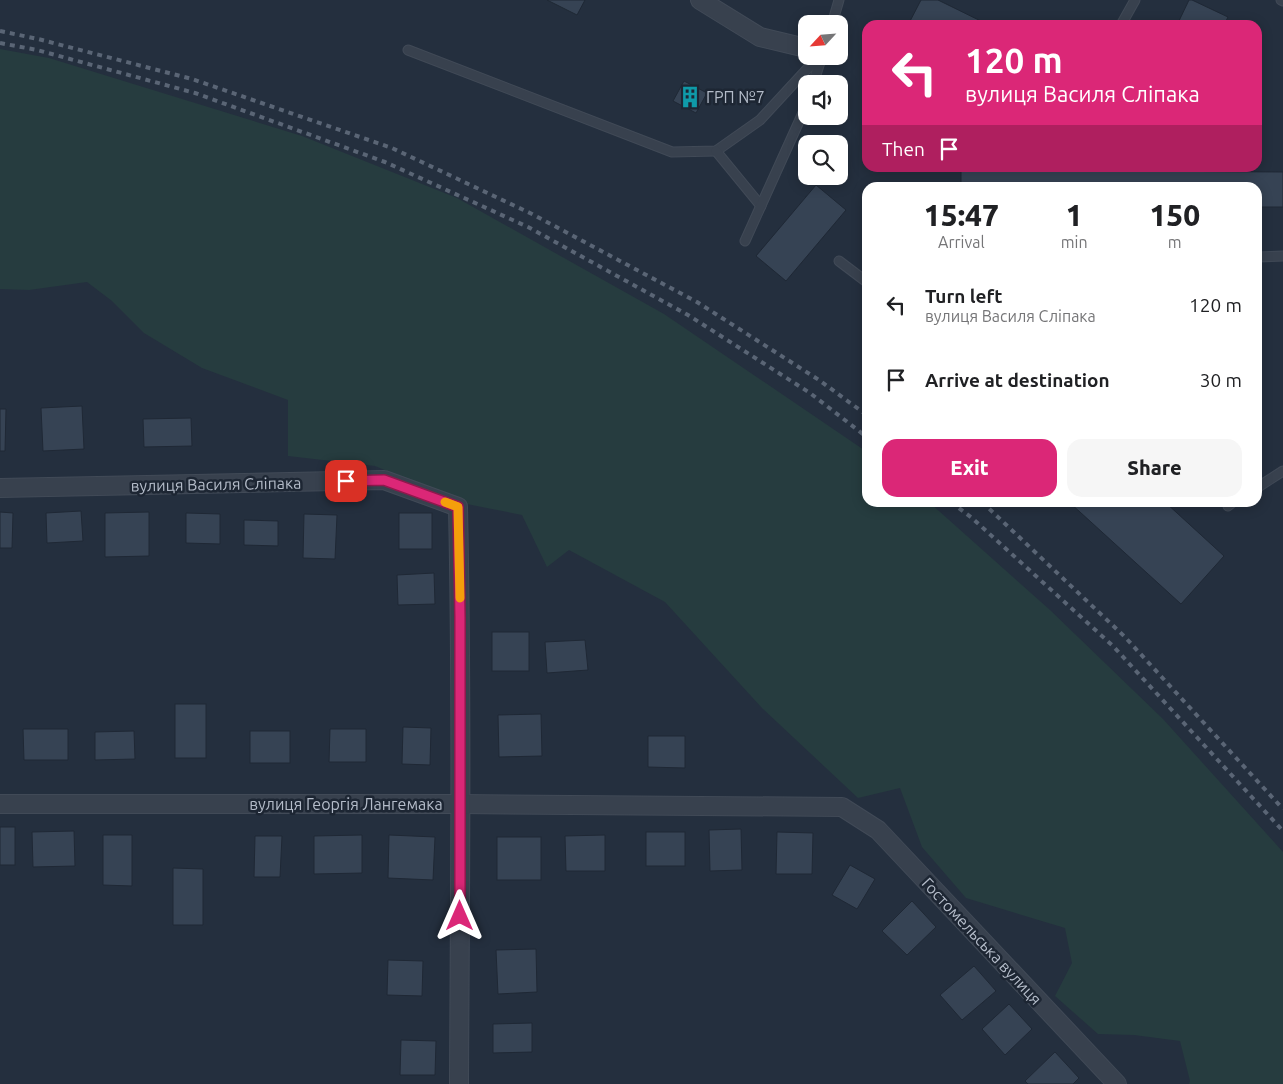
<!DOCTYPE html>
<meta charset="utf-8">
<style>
body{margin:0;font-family:Ubuntu,sans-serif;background:#f6f6f6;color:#202124;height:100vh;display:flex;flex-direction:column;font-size:19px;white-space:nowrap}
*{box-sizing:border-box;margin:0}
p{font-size:16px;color:#757577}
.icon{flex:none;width:28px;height:28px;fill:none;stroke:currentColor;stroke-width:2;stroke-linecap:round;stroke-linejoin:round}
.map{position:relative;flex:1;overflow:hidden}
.panel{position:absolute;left:862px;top:182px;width:400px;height:325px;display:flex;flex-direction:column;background:#fff;border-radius:15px;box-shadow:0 2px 12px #0003}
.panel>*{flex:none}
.hud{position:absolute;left:862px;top:20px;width:400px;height:152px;border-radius:15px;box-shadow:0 2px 12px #0003;background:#db2777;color:#fff;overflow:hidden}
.needle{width:32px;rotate:244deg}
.tools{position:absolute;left:798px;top:15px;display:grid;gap:10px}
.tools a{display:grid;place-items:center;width:50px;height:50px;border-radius:10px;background:#fff;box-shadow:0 2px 12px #0003;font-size:25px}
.pin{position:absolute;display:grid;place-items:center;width:42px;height:42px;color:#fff;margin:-21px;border-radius:10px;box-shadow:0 2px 8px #0006}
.me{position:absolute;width:55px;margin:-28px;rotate:0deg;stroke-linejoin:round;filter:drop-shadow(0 0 4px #0008)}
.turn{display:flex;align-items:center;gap:18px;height:105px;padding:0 20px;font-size:22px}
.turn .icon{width:65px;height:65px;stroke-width:2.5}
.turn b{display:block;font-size:35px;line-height:42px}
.then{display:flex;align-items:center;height:48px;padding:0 20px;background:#0003;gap:10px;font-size:19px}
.eta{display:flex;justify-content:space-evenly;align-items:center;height:85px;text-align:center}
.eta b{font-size:30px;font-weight:800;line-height:35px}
.primary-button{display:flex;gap:10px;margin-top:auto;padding:10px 20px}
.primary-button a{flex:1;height:58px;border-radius:15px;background:#db2777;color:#fff;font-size:20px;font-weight:800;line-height:58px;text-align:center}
.primary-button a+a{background:#f6f6f6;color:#202124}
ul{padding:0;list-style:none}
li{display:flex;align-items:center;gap:15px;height:75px;padding:0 20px}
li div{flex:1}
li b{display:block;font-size:19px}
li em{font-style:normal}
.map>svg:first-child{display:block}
</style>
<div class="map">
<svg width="1283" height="1084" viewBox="0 0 1283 1084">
<rect width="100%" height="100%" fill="#242f3e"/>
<path fill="#263c3f" d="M0,49L49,58L302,136L457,198L664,314L867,452L868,502L930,503L1050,610L1163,719L1283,852V1084H1189L1190,1081L1180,1041L1134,1035L1098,1034L1055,996L1072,963L1065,928L966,898L922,847L900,788L858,798L762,708L665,602L569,550L547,567L522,515L467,504L375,466L288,456V400L202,368L144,333L112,301L87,282L29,290L0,289Z"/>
<g fill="#364354" stroke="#1f2835">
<path d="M547,0H585L577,15Z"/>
<path d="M921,0H938L989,25H908Z"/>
<path d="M1189,0H1192L1228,17L1224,25H1177Z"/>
<path d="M684,81L707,93L696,113L673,101Z"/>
<path d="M961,170L1283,172V207H1258V188H961Z"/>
<path d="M816,185L846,210L786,281L756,256Z"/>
<path d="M82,406L84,449L43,451L41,408Z"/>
<path d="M0,409H6L5,451H0Z"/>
<path d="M191,418L192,446L144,447L143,419Z"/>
<path d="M1069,502H1165L1224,556L1181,604Z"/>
<path d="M81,511L83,541L47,543L46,513Z"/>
<path d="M0,512L13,513L12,548H0Z"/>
<path d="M149,512V556L105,557V513Z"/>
<path d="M186,513L220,514V544L186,543Z"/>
<rect x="399" y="513" width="33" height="36"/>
<path d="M304,514L337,515L335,559L303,558Z"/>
<path d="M244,520L278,521V546L244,545Z"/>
<path d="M434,573L435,604L398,605L397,575Z"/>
<rect x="492" y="632" width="37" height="39"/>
<path d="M585,640L588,670L547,673L545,642Z"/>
<rect x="175" y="704" width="31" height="54"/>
<path d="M541,714L542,756L499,757L498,715Z"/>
<path d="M403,727L431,728L430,765L402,764Z"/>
<path d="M23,729H68V760H24Z"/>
<path d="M330,729H366V762H329Z"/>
<path d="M134,731L135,759L95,760V732Z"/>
<rect x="250" y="731" width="40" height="32"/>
<path d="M648,736H685V768L648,767Z"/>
<rect x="0" y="827" width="15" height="38"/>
<path d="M741,829L742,870L710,871L709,830Z"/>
<path d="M74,831L75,866L33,867L32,832Z"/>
<rect x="646" y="832" width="39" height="34"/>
<path d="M777,832L813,833L812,874H776Z"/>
<path d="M103,835H132V886L103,885Z"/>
<path d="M362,835V873L314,874V836Z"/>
<path d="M389,835L435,837L433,880L388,878Z"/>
<path d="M605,835V871H566L565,836Z"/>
<path d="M255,836H282L280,877H254Z"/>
<rect x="497" y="837" width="44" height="43"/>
<path d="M850,865L875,879L857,909L832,895Z"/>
<path d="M173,868L203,869V925H173Z"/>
<path d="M912,901L936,927L907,955L882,931Z"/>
<path d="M536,949L537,992L498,994L496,950Z"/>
<path d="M388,960L423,961L422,996L387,995Z"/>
<path d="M974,966L996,991L962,1020L940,995Z"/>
<path d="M1009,1004L1032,1029L1005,1055L982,1029Z"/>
<path d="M532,1023V1052L493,1053V1024Z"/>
<path d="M401,1040L436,1041L435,1075H400Z"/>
<path d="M1055,1052L1079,1078L1073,1084H1028L1025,1081Z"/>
</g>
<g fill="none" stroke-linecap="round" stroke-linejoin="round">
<g stroke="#414a57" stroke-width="11">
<g id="lane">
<path d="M1281,0L1283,1"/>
<path d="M832,24L839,0"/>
<path d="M1121,25L1135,0"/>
<path d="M408,50L672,152L716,151L760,120L819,56"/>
<path d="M813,84L822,56"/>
<path d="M716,151L761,206"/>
<path d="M745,241L806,106"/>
<path d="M1258,257L1283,256"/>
<path d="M839,261L868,283"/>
<path d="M1258,487L1283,471"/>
<path d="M1228,506L1233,502"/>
</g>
</g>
<g stroke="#414a57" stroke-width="20">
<g id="street">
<path d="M700,0L760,37L806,48"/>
<path d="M0,488L384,480L458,507C462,699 460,892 459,1084"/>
<path d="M0,804H460L842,807L878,830L1117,1084"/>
</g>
</g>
<use href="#lane" stroke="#38414e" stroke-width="9"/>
<use href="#street" stroke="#38414e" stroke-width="18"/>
<g stroke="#5a6575" stroke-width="4" stroke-dasharray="5 5" stroke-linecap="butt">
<path d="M0,31L38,39L192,79L392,148L532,214L697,302L819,380L868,416"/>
<path d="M0,43L37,50L195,93L385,162L528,227L688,315L810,393L868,438"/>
<path d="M951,502L972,518L1113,646L1283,831"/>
<path d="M982,502L1124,636L1283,809"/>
</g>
</g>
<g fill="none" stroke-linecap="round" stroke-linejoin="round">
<g stroke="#8e194d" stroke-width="12">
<path id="route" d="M346,481L384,480L458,507L460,617V916"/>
</g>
<use href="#route" stroke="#db2777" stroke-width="9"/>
<path stroke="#f59e0b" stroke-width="9" d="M445,502L458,507L460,598"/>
</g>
<defs>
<g id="building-bare" transform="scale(1.725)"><path d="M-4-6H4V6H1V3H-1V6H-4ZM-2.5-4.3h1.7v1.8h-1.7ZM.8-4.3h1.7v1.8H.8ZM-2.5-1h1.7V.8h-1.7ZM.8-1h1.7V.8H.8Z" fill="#0f9aa8" stroke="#1d2633" stroke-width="2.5" paint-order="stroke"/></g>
</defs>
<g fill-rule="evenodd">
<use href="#building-bare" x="690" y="97"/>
</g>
<g text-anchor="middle" stroke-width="5" stroke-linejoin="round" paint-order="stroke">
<g font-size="16" fill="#b4bcc9" stroke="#1d2633" text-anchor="start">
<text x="706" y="103">ГРП №7</text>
</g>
<g font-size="16" fill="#b4bcc9" stroke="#1d2633">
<text transform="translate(216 484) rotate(-1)" y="6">вулиця Василя Сліпака</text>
<text x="346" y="810">вулиця Георгія Лангемака</text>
<text transform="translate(982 941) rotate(47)" y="6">Гостомельська вулиця</text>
</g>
</g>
</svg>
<div class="tools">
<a><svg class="needle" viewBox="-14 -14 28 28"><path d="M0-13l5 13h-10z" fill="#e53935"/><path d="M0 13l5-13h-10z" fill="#757577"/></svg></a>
<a><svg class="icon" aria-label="sound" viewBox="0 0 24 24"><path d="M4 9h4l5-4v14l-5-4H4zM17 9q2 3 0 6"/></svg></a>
<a><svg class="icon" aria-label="search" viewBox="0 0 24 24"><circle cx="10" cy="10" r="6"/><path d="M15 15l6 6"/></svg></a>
</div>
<div class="pin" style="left:346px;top:481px;background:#d93025"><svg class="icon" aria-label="arrive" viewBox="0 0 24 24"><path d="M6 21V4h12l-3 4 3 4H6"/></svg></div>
<svg class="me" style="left:460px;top:916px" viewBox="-20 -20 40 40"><path d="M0-17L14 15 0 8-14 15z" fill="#db2777" stroke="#fff" stroke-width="4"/></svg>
<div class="hud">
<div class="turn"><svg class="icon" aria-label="left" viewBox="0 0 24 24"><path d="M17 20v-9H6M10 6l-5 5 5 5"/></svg><div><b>120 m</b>вулиця Василя Сліпака</div></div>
<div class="then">Then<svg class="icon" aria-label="arrive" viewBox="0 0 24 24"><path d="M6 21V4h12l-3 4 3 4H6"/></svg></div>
</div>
<section class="panel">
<div class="eta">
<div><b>15:47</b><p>Arrival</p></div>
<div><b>1</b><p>min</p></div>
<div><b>150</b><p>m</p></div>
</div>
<ul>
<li><svg class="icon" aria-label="left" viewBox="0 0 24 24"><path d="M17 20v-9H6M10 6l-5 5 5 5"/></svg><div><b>Turn left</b><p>вулиця Василя Сліпака</p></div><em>120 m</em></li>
<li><svg class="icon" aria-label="arrive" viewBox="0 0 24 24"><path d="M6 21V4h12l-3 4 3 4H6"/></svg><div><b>Arrive at destination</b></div><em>30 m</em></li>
</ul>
<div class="primary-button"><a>Exit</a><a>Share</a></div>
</section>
</div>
